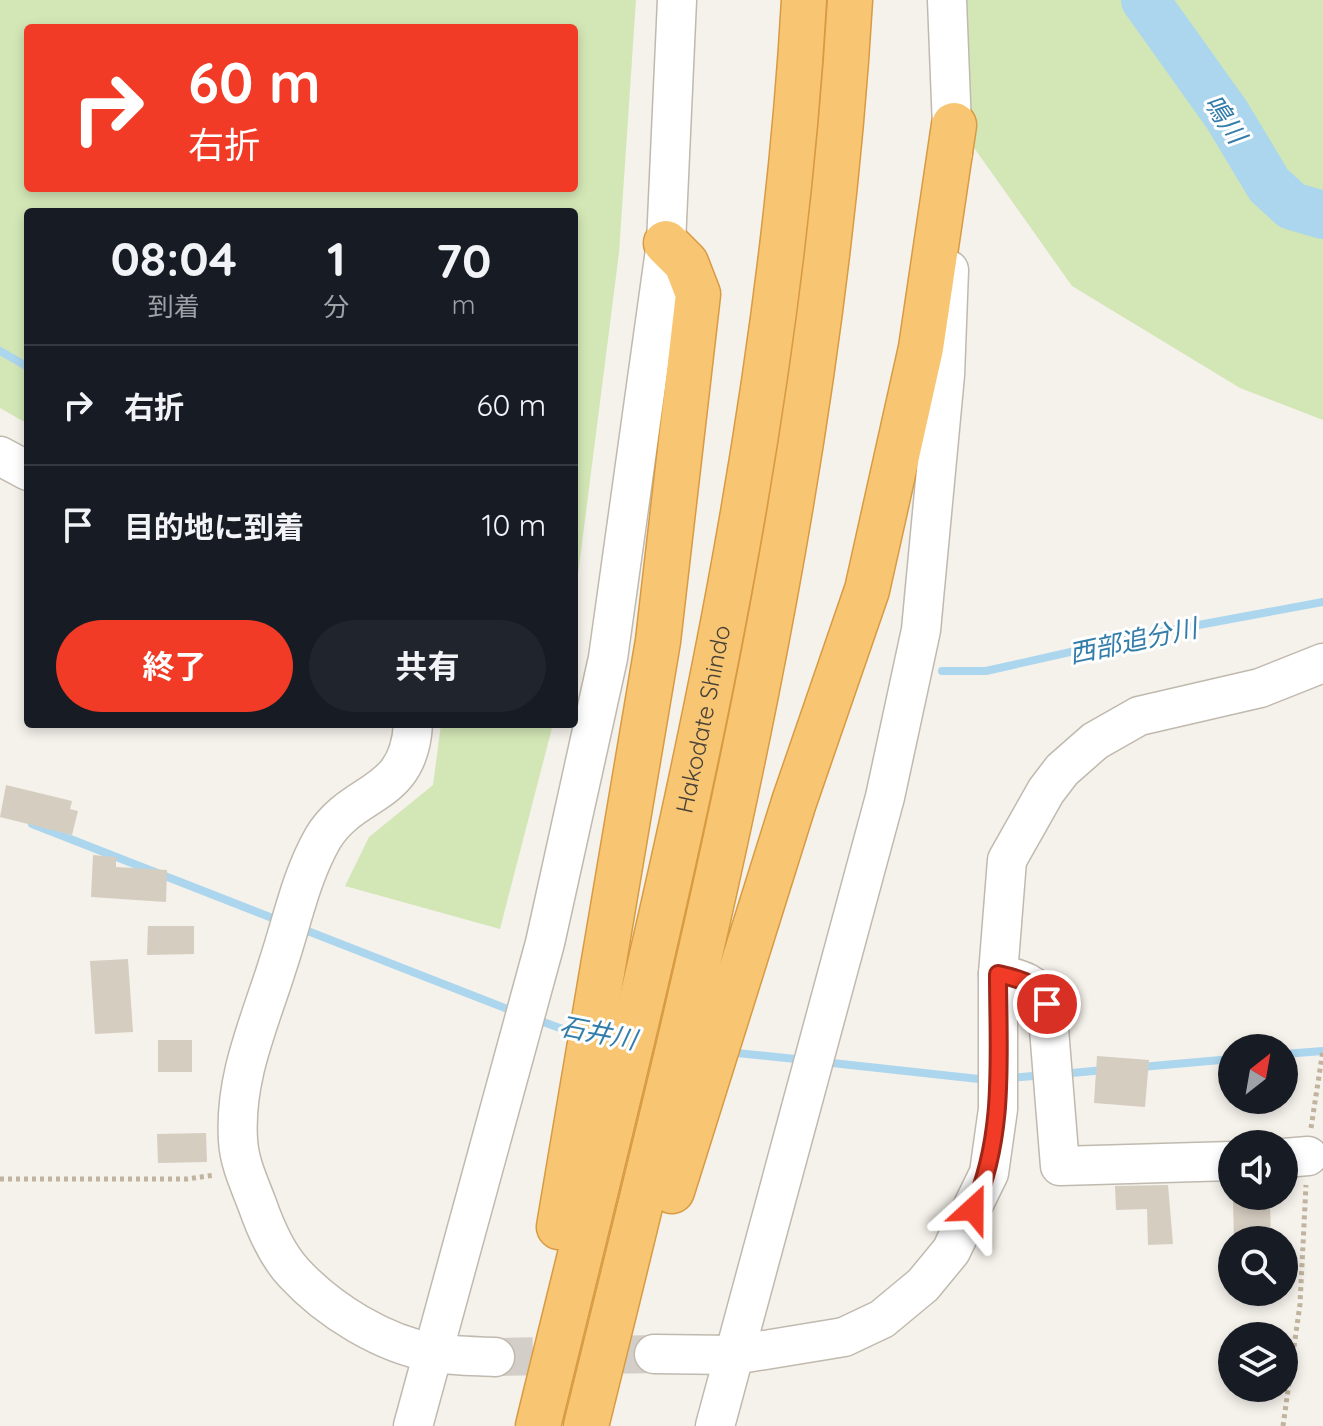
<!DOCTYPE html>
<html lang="ja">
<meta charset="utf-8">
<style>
body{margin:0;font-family:Quicksand,"Noto Sans JP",sans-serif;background:#20242c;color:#f1f3f6;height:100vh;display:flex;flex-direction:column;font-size:30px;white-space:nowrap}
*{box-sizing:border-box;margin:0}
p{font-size:26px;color:#9ea1a6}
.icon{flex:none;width:44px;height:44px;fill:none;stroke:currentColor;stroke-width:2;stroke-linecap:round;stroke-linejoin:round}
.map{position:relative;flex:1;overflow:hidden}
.details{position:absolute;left:24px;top:208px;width:554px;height:520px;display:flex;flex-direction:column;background:#171b24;border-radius:8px;box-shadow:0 4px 12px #0003}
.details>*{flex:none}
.guide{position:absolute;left:24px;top:24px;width:554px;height:168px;border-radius:8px;box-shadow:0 4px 12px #0003;background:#f13b26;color:#fff;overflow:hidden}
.needle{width:52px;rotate:31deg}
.buttons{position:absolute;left:1218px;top:1034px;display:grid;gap:16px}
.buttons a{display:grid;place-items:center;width:80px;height:80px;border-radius:50%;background:#171b24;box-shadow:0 4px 12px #0003;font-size:40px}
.pin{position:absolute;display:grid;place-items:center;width:68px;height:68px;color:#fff;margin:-34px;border:4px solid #fff;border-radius:50%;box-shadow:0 2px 8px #0007}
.me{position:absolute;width:88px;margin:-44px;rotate:24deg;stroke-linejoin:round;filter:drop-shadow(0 0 6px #0008)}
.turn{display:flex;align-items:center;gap:28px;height:168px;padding:0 32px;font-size:36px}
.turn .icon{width:104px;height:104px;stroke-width:2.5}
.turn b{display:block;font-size:56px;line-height:68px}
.eta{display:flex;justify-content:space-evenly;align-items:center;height:136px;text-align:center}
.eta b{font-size:48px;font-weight:700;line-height:56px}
.action{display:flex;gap:16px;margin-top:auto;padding:16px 32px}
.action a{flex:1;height:92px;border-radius:48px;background:#f13b26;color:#fff;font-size:32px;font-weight:700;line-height:92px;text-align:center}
.action a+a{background:#20242c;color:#f1f3f6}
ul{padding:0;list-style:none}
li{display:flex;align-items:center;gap:24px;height:120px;padding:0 32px;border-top:2px solid #363941}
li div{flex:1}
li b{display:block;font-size:30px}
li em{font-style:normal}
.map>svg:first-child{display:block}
</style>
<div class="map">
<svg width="1323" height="1426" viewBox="0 0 1323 1426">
<rect width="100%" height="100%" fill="#f5f1eb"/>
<g fill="#d3e7b6" fill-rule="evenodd">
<path d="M0,0H636L619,253L574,606V212H28V424L0,408ZM28,28H574V188H28Z"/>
<path d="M928,0H1323V420L1240,388L1072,286L972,145Z"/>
<path d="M441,724H553L500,929L345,886L369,837L433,785Z"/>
</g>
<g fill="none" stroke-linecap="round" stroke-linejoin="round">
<g stroke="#abd6ee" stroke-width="8">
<path d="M0,351L28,367"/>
<path d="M942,671H986L1150,634L1323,602"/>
<path d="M32,824L280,921"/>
<path d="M300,928L515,1012"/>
<path d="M535,1019L579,1035"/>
<path d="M727,1052L805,1060"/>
<path d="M1284,1054L1323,1051"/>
<path d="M823,1062L988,1080"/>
<path d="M1141,1067L1232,1059"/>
<path d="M1061,1074L1104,1070"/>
<path d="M1010,1078L1044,1075"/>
</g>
<path stroke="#abd6ee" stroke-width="48" d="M1145,0L1227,115L1269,185L1292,206L1323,215"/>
</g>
<g fill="#d6cdc1">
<path d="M6,785L72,801L70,809L78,811L72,835L0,817Z"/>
<path d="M93,855L116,857V867L167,870L166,902L91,897Z"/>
<path d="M148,926H194V954L147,955Z"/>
<path d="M128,959L133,1032L95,1034L90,961Z"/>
<rect x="158" y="1040" width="34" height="32"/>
<path d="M1097,1056L1149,1060L1145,1107L1094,1103Z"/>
<path d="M206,1133L207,1162L158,1163L157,1134Z"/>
<path d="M1168,1185L1173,1244L1148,1245L1147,1209L1116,1210L1115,1186Z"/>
<path d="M1233,1200H1270L1271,1240H1234Z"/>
</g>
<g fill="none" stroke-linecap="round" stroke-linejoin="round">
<path stroke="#d3cec7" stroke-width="38" stroke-dasharray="38 19" stroke-linecap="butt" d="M495,1357L654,1354"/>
<g stroke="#c0b9ae" stroke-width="41">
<g id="minor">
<path d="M947,0L953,153"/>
<path d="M0,456L28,471"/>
<path d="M413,724C409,799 353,788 323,838C301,876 292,922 278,964C260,1022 234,1077 238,1140C239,1162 249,1183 257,1204C265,1227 276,1254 294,1273C329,1311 383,1344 434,1353C454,1356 475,1356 495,1357"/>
<path d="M998,974C1020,979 1035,982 1047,1004L1060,1166L1232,1161"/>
<path d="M1284,1158L1308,1156"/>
<path d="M654,1354L734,1355L844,1337L882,1319L923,1285L951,1251L989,1173L998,1109V974L1007,860L1046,791L1062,770L1095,741L1139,716L1260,688L1323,663"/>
<path d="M413,1426L545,943L608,658L666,243L677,0"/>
<path d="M715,1426L885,797L921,630L945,375L949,270"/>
</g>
</g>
<g stroke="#d89a42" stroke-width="47">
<g id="highway">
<path d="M672,1191L794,802L867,590L921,348L954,125"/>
<path d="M559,1227L658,641L698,294L686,263L666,243"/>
<path id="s1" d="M538,1426C653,956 777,485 804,0"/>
<path d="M586,1426C702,956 822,485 850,0"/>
</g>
</g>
<g stroke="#c1b49f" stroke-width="5" stroke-dasharray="4 4" stroke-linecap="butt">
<path d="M1311,1128L1323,1050"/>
<path d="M0,1179H187L215,1175"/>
<path d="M1283,1426L1300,1304L1306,1185"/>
</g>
<use href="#minor" stroke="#fff" stroke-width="38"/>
<use href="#highway" stroke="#f8c673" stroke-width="44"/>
</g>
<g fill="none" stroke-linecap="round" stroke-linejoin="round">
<g stroke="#9d2619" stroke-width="20">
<path id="route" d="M973,1209C1006,1135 998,1054 998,974C1020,979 1035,982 1047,1004"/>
</g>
<use href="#route" stroke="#f13b26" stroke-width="14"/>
</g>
<g text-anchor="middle" stroke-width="6" stroke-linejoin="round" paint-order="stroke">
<g font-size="24" fill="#494239" stroke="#fff">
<text dy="8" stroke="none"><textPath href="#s1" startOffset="726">Hakodate Shindo</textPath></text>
</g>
<g font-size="26" font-style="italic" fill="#337daa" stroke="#fff">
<text transform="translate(1225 119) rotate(56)" y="9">鳴川</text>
<text transform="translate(1133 641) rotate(-12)" y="9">西部追分川</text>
<text transform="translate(598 1033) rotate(11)" y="9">石井川</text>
</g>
</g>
</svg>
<div class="buttons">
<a><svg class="needle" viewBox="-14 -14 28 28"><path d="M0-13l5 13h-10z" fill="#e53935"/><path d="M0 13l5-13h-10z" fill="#9ea1a6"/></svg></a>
<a><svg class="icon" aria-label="sound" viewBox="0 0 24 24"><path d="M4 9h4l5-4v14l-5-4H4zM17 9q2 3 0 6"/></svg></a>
<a><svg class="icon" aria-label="search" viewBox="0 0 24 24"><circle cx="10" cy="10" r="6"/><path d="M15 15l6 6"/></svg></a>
<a><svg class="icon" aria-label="layers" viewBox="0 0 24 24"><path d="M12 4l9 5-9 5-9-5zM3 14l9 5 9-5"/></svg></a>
</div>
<div class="pin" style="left:1047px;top:1004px;background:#d93025"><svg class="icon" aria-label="arrive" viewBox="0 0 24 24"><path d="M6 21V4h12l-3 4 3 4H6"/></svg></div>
<svg class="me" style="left:973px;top:1209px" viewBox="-20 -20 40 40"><path d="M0-17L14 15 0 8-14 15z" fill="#f13b26" stroke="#fff" stroke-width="4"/></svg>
<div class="guide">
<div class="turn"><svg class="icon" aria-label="right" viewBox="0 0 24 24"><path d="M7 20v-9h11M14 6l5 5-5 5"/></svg><div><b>60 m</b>右折</div></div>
</div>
<section class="details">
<div class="eta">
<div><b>08:04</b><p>到着</p></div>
<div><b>1</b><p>分</p></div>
<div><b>70</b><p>m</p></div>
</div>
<ul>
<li><svg class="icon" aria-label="right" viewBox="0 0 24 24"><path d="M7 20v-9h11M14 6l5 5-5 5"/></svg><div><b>右折</b></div><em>60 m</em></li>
<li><svg class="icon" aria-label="arrive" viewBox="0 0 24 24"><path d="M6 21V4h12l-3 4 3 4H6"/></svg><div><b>目的地に到着</b></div><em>10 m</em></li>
</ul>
<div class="action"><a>終了</a><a>共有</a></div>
</section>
</div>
